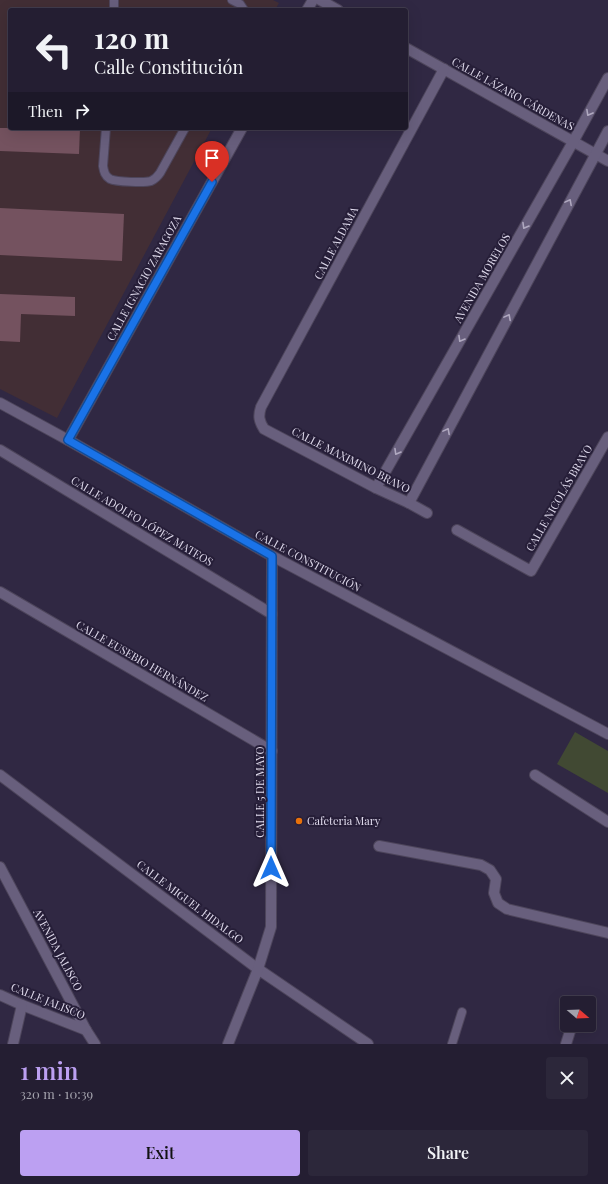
<!DOCTYPE html>
<meta charset="utf-8">
<style>
body{margin:0;font-family:"Playfair Display",serif;background:#2c273a;color:#f1f3f6;height:100vh;display:flex;flex-direction:column;font-size:15px;white-space:nowrap}
*{box-sizing:border-box;margin:0}
p{font-size:13px;color:#a3a2ac}
.icon{flex:none;width:22px;height:22px;fill:none;stroke:currentColor;stroke-width:2;stroke-linecap:round;stroke-linejoin:round}
.map{position:relative;height:1044px;overflow:hidden}
.drawer{display:flex;flex-direction:column;background:#241e32;flex:1}
.drawer>*{flex:none}
.banner{position:absolute;left:8px;top:8px;width:400px;height:122px;border-radius:4px;box-shadow:0 4px 16px #0002,0 0 0 1px #413c4d;background:#241e32;color:#f1f3f6;overflow:hidden}
.needle{width:26px;rotate:109deg}
.buttons{position:absolute;left:560px;top:996px;display:grid;gap:8px}
.buttons a{display:grid;place-items:center;width:36px;height:36px;border-radius:4px;background:#241e32;box-shadow:0 4px 16px #0002,0 0 0 1px #413c4d;font-size:20px}
.pin{position:absolute;display:grid;place-items:center;width:34px;height:34px;color:#fff;margin:-41px -17px;border-radius:50% 50% 50% 0;rotate:-45deg;box-shadow:0 0 4px #0007}
.pin .icon{rotate:45deg}
.me{position:absolute;width:44px;margin:-22px;rotate:0deg;stroke-linejoin:round;filter:drop-shadow(0 0 3px #0008)}
.turn{display:flex;align-items:center;gap:14px;height:84px;padding:0 20px;font-size:18px}
.turn .icon{width:52px;height:52px;stroke-width:2.5}
.turn b{display:block;font-size:28px;line-height:34px}
.then{display:flex;align-items:center;height:38px;padding:0 20px;background:#0003;gap:8px;font-size:15px}
.round{display:grid;place-items:center;flex:none;width:42px;height:42px;border-radius:4px;background:#2c273a}
.overview{display:flex;align-items:center;justify-content:space-between;height:68px;padding:0 20px}
h1{font-size:24px;font-weight:600;line-height:30px;color:#bca0f2}
.button{display:flex;gap:8px;margin-top:auto;padding:8px 20px}
.button a{flex:1;height:46px;border-radius:4px;background:#bca0f2;color:#111;font-size:16px;font-weight:600;line-height:46px;text-align:center}
.button a+a{background:#2c273a;color:#f1f3f6}
.map>svg:first-child{display:block}
</style>
<div class="map">
<svg width="608" height="1044" viewBox="0 0 608 1044">
<rect width="100%" height="100%" fill="#302843"/>
<path fill="#422e35" d="M0,0H273L279,3L275,10H10V128H212L57,418L0,389Z"/>
<path fill="#414933" d="M575,732L608,751V793L557,764Z"/>
<g fill="#74525f">
<path d="M0,128H80L79,154L0,151Z"/>
<path d="M0,208L124,214L122,261L0,255Z"/>
<path d="M0,294L75,297V316L21,314L20,342L0,341Z"/>
</g>
<g fill="none" stroke-linecap="round" stroke-linejoin="round">
<g stroke="#4d455b" stroke-width="10">
<g id="lane">
<path d="M232,0L240,4L244,10"/>
<path d="M114,10V0"/>
<path d="M106,128L103,166C104,172 105,176 110,179C116,182 146,183 151,181C155,179 158,176 160,173L185,128"/>
<path d="M452,1044L462,1012"/>
</g>
</g>
<g stroke="#4d455b" stroke-width="12">
<g id="street">
<path d="M320,0L338,10"/>
<path d="M307,10L313,0"/>
<path d="M406,48L608,161"/>
<path d="M0,403L68,440L272,556L608,734"/>
<path d="M68,440L242,128"/>
<path d="M0,450L272,614"/>
<path d="M376,488L573,142L608,78"/>
<path d="M409,503L608,131"/>
<path d="M427,513L409,503L376,488L264,429C259,421 258,416 261,407L444,69"/>
<path d="M457,530L531,571L608,437"/>
<path d="M0,592L272,751"/>
<path d="M0,775L258,969L368,1044"/>
<path d="M535,775L608,822"/>
<path d="M379,846L481,865L490,870L496,879L494,893L498,903L507,909L608,933"/>
<path d="M0,867L86,1030L95,1044"/>
<path d="M0,995L22,1005L86,1030"/>
<path d="M13,1044L22,1005"/>
<path d="M228,1044L258,969L271,927L272,556"/>
<path d="M566,1044L572,1025"/>
</g>
</g>
<use href="#lane" stroke="#685f7d" stroke-width="8"/>
<use href="#street" stroke="#685f7d" stroke-width="10"/>
</g>
<defs><path id="oneway-chevron" d="M-2-3.5L2.5 0L-2 3.5" fill="none" stroke-width="1.6" stroke-linecap="round" stroke-linejoin="round"/></defs>
<g stroke="#b0a9c0">
<use href="#oneway-chevron" transform="translate(589 113) rotate(119)"/>
<use href="#oneway-chevron" transform="translate(569 202) rotate(-62)"/>
<use href="#oneway-chevron" transform="translate(525 226) rotate(120)"/>
<use href="#oneway-chevron" transform="translate(508 317) rotate(-62)"/>
<use href="#oneway-chevron" transform="translate(461 339) rotate(120)"/>
<use href="#oneway-chevron" transform="translate(447 431) rotate(-62)"/>
<use href="#oneway-chevron" transform="translate(397 452) rotate(120)"/>
</g>
<g fill="none" stroke-linecap="round" stroke-linejoin="round">
<g stroke="#114b97" stroke-width="10">
<path id="route" d="M212,182L68,440L272,556L271,868"/>
</g>
<use href="#route" stroke="#1a73e8" stroke-width="7"/>
</g>
<circle fill="#e8710a" stroke="#261e38" stroke-width="1.5" cx="299" cy="821" r="4"/>
<g text-anchor="middle" stroke-width="4" stroke-linejoin="round" paint-order="stroke">
<g font-size="11" fill="#e0dbed" stroke="#261e38">
<text transform="translate(513 94) rotate(29)" y="4">CALLE LÁZARO CÁRDENAS</text>
<text transform="translate(336 243) rotate(-62)" y="4">CALLE ALDAMA</text>
<text transform="translate(144 278) rotate(-61)" y="4">CALLE IGNACIO ZARAGOZA</text>
<text transform="translate(482 278) rotate(-60)" y="4">AVENIDA MORELOS</text>
<text transform="translate(351 460) rotate(27)" y="4">CALLE MAXIMINO BRAVO</text>
<text transform="translate(559 498) rotate(-60)" y="4">CALLE NICOLÁS BRAVO</text>
<text transform="translate(142 521) rotate(31)" y="4">CALLE ADOLFO LÓPEZ MATEOS</text>
<text transform="translate(308 561) rotate(28)" y="4">CALLE CONSTITUCIÓN</text>
<text transform="translate(142 661) rotate(30)" y="4">CALLE EUSEBIO HERNÁNDEZ</text>
<text transform="translate(260 792) rotate(-90)" y="4">CALLE 5 DE MAYO</text>
<text transform="translate(190 902) rotate(37)" y="4">CALLE MIGUEL HIDALGO</text>
<text transform="translate(58 950) rotate(62)" y="4">AVENIDA JALISCO</text>
<text transform="translate(48 1001) rotate(22)" y="4">CALLE JALISCO</text>
</g>
<g font-size="11" fill="#e0dbed" stroke="#261e38" text-anchor="start">
<text x="307" y="825">Cafeteria Mary</text>
</g>
</g>
</svg>
<div class="buttons">
<a><svg class="needle" viewBox="-14 -14 28 28"><path d="M0-13l5 13h-10z" fill="#e53935"/><path d="M0 13l5-13h-10z" fill="#a3a2ac"/></svg></a>
</div>
<div class="pin" style="left:212px;top:182px;background:#d93025"><svg class="icon" aria-label="arrive" viewBox="0 0 24 24"><path d="M6 21V4h12l-3 4 3 4H6"/></svg></div>
<svg class="me" style="left:271px;top:868px" viewBox="-20 -20 40 40"><path d="M0-17L14 15 0 8-14 15z" fill="#1a73e8" stroke="#fff" stroke-width="4"/></svg>
<div class="banner">
<div class="turn"><svg class="icon" aria-label="left" viewBox="0 0 24 24"><path d="M17 20v-9H6M10 6l-5 5 5 5"/></svg><div><b>120 m</b>Calle Constitución</div></div>
<div class="then">Then<svg class="icon" aria-label="right" viewBox="0 0 24 24"><path d="M7 20v-9h11M14 6l5 5-5 5"/></svg></div>
</div>
</div>
<section class="drawer">
<div class="overview"><div><h1>1 min</h1><p>320 m · 10:39</p></div><a class="round"><svg class="icon" aria-label="close" viewBox="0 0 24 24"><path d="M6 6l12 12M18 6L6 18"/></svg></a></div>
<div class="button"><a>Exit</a><a>Share</a></div>
</section>
